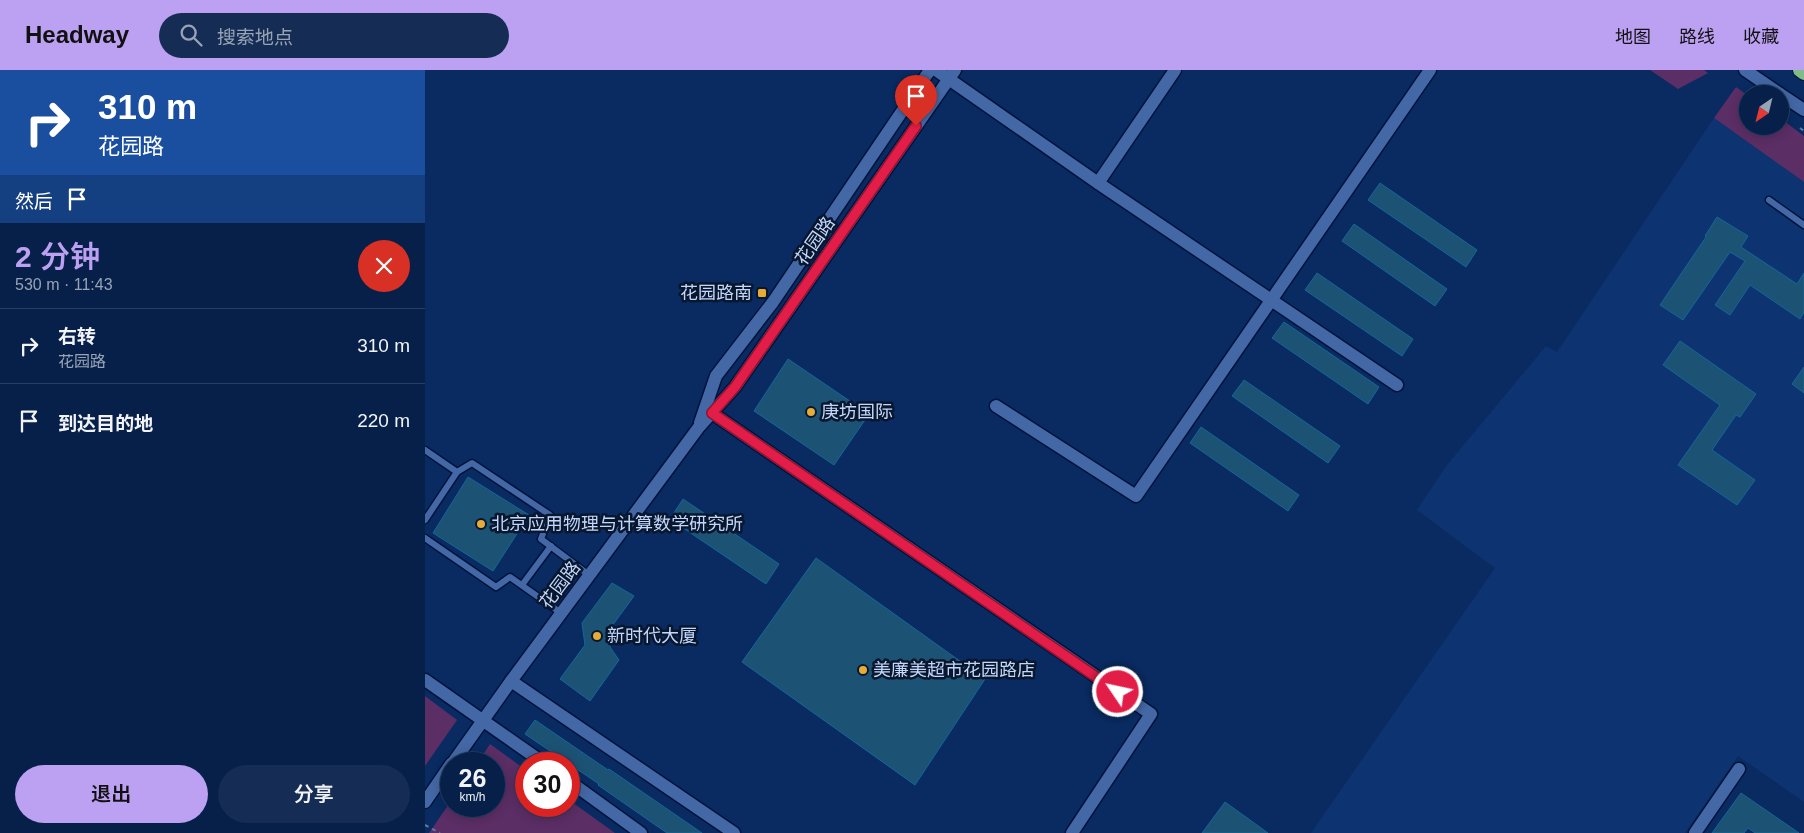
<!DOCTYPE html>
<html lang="zh">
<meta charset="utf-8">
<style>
body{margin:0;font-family:Helvetica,"Noto Sans SC",sans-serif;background:#152d54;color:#f1f3f6;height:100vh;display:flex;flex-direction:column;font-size:19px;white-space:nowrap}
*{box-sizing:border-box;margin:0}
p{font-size:16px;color:#98a3b5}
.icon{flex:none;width:28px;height:28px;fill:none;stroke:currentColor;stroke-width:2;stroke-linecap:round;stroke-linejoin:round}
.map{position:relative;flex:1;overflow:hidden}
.side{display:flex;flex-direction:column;background:#07204a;width:425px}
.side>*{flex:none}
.hud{background:#1a4fa0;color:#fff;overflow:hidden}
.needle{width:32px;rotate:215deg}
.controls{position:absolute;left:1314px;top:15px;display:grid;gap:10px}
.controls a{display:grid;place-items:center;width:50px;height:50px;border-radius:50%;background:#07204a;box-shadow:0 2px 12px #0003,0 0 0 1px #283e62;font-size:25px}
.speed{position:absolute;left:15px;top:682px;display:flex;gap:10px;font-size:25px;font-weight:700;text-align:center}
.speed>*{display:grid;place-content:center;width:65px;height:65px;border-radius:50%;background:#07204a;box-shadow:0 2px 12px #0003,0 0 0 1px #283e62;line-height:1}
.speed small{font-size:12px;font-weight:400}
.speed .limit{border:8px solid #d22;background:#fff;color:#111}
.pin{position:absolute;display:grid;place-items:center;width:42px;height:42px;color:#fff;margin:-51px -21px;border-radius:50% 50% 50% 0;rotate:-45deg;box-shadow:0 0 5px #0007}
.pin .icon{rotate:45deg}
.me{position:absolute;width:55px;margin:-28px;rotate:304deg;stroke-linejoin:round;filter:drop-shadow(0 0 4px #0008)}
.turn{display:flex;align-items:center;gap:18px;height:105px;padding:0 15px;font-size:22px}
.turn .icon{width:65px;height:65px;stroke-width:2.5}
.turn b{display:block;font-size:35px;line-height:42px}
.then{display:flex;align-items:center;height:48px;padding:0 15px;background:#0003;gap:10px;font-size:19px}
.round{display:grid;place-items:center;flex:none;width:52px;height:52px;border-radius:26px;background:#152d54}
.summary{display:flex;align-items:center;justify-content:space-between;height:85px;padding:0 15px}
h1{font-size:30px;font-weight:600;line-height:38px;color:#bca0f2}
.action{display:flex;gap:10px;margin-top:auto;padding:10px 15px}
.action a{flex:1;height:58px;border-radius:30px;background:#bca0f2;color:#111;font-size:20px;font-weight:600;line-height:58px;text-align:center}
.action a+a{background:#152d54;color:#f1f3f6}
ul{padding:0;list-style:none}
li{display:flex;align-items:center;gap:15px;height:75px;padding:0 15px;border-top:1px solid #283e62}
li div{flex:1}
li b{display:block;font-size:19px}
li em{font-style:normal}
header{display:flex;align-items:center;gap:30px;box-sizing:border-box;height:70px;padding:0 25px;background:#bca0f2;color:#111}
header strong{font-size:24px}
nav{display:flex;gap:28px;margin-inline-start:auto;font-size:18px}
.search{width:350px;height:45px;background:#152d54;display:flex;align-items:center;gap:12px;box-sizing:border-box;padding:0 18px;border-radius:28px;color:#98a3b5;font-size:19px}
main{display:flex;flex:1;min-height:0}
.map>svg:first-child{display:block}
</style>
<header>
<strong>Headway</strong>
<div class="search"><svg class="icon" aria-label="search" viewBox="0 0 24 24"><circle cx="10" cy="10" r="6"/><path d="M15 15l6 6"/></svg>搜索地点</div>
<nav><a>地图</a><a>路线</a><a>收藏</a></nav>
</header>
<main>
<section class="side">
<div class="hud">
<div class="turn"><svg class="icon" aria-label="right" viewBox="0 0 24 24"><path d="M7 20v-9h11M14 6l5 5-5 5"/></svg><div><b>310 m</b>花园路</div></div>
<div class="then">然后<svg class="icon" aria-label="arrive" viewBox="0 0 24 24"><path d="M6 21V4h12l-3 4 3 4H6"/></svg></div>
</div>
<div class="summary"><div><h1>2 分钟</h1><p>530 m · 11:43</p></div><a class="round" style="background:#d93025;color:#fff"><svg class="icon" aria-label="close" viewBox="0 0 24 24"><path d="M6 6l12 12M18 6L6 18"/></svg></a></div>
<ul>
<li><svg class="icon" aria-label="right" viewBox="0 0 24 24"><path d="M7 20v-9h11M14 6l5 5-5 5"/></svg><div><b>右转</b><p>花园路</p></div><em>310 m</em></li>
<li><svg class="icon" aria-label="arrive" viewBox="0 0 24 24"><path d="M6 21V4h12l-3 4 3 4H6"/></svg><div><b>到达目的地</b></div><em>220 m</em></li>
</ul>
<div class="action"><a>退出</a><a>分享</a></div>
</section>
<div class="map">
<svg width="1379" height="763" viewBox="0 0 1379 763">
<rect width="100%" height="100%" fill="#092b62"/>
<path fill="#0e3371" d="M1289,48L1379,112V732L1313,686L1260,763H886L1070,498L992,440L1022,395L1121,276L1132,282Z"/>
<g fill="#5b2e65">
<path d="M1225,0H1279L1283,3L1253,19Z"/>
<path d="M1311,17L1322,25V56H1355V48L1379,66V112L1289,48Z"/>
<path d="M0,626L32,650L0,696Z"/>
<path d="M65,674L101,700V736H144V730L190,763H4L26,731V736H69V694H52Z"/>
</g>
<g fill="#1c5274" stroke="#146897">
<path d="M955,113L1052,180L1041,197L943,130Z"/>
<path d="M1292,147L1323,166L1316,177L1372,214L1379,203V242L1375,249L1325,215L1305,245L1290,235L1320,191L1305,182L1258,250L1235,235L1281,167L1280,166Z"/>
<path d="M929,154L1022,219L1010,236L917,171Z"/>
<path d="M892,203L988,269L977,286L880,220Z"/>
<path d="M859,252L954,317L943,334L847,268Z"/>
<path d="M1255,271L1331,324L1315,347L1311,345L1287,380L1330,410L1312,435L1253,395L1295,335L1238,295Z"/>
<path d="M363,289L444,344L409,395L329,341Z"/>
<path d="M1379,297V323L1367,314Z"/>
<path d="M819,310L915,376L903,393L807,326Z"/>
<path d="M776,357L874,425L863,441L765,373Z"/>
<path d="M43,407L104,445L68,501L8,463Z"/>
<path d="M258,429L354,494L341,514L245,449Z"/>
<path d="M391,488L560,609L490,715L317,592Z"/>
<path d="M187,513L209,526L187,556L185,577L194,590L165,631L135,609L160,575L157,553Z"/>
<path d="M110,650L183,700L184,699L277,763H242L173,715L174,714L100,664Z"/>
<path d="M1316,723L1374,763H1330L1323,758L1319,763H1287Z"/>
<path d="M800,732L843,763H777Z"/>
</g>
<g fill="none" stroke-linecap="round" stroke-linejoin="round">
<g stroke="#00133c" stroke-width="9">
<g id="service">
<path d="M1344,130L1379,155"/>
<path d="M0,380L32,402L0,450"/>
<path d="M32,402L47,393L125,445L116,469L164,505"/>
<path d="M0,468L71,517L85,507L136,543"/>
<path d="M97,515L126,476"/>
</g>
</g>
<g stroke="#00133c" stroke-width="15">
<g id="minor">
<path d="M511,0L673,113L972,315"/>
<path d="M673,113L750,0"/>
<path d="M571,336L711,426L1005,0"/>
<path d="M287,343L726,644L647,763"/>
<path d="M0,610L120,694"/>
<path d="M86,611L309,763"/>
<path d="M144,711L216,763"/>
<path d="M1270,763L1314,699"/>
</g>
</g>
<g stroke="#00133c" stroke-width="15">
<g id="tertiary">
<path d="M1320,0L1355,24"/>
<path d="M1355,24L1379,40"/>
<path d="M275,353L291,306L348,232L505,0"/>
<path d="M27,694L86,611L274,357L310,317L530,0"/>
<path d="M0,732L26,694"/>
</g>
</g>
<g stroke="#00133c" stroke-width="16">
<path id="trunk" d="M1375,0L1379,3"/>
</g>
<g stroke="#5c78a6" stroke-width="2" stroke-dasharray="4 4" stroke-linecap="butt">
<path d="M1375,58L1379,61"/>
<path d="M0,755L15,763"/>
</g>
<use href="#service" stroke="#4468a5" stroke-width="6"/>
<use href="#minor" stroke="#4468a5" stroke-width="12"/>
<use href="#tertiary" stroke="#4468a5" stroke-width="12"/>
<use href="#trunk" stroke="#7fbc88" stroke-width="14"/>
</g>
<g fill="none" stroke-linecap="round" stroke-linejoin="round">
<g stroke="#92132f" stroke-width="12">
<path id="route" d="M491,56L310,317L287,343L693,622"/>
</g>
<use href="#route" stroke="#e11d48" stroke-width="9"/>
</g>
<g fill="#e7ac37" stroke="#08162e" stroke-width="2">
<rect x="332" y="218" width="10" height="10" rx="2.5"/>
<circle cx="386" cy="342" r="5"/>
<circle cx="56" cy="454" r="5"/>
<circle cx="172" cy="566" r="5"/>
<circle cx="438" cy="600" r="5"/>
</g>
<g text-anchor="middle" stroke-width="5" stroke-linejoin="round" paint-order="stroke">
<g font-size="18" fill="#c2d7f9" stroke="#08162e">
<text transform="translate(390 171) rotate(-55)" y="6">花园路</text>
<text transform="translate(135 515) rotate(-53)" y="6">花园路</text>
</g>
<g font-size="18" fill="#c2d7f9" stroke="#08162e" text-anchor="start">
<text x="327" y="229" text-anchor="end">花园路南</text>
<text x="396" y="348">庚坊国际</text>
<text x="66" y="460">北京应用物理与计算数学研究所</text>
<text x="182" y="572">新时代大厦</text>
<text x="448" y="606">美廉美超市花园路店</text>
</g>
</g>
</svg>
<div class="controls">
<a><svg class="needle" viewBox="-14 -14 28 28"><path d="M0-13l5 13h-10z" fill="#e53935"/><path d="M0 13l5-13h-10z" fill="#98a3b5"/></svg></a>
</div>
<div class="speed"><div>26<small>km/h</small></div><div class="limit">30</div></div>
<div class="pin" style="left:491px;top:56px;background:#d93025"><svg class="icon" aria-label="arrive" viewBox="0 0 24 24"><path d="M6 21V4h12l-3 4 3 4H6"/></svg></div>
<svg class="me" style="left:693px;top:622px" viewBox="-20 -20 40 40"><circle r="17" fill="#e11d48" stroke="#fff" stroke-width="3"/><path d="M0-11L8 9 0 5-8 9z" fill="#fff"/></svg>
</div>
</main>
